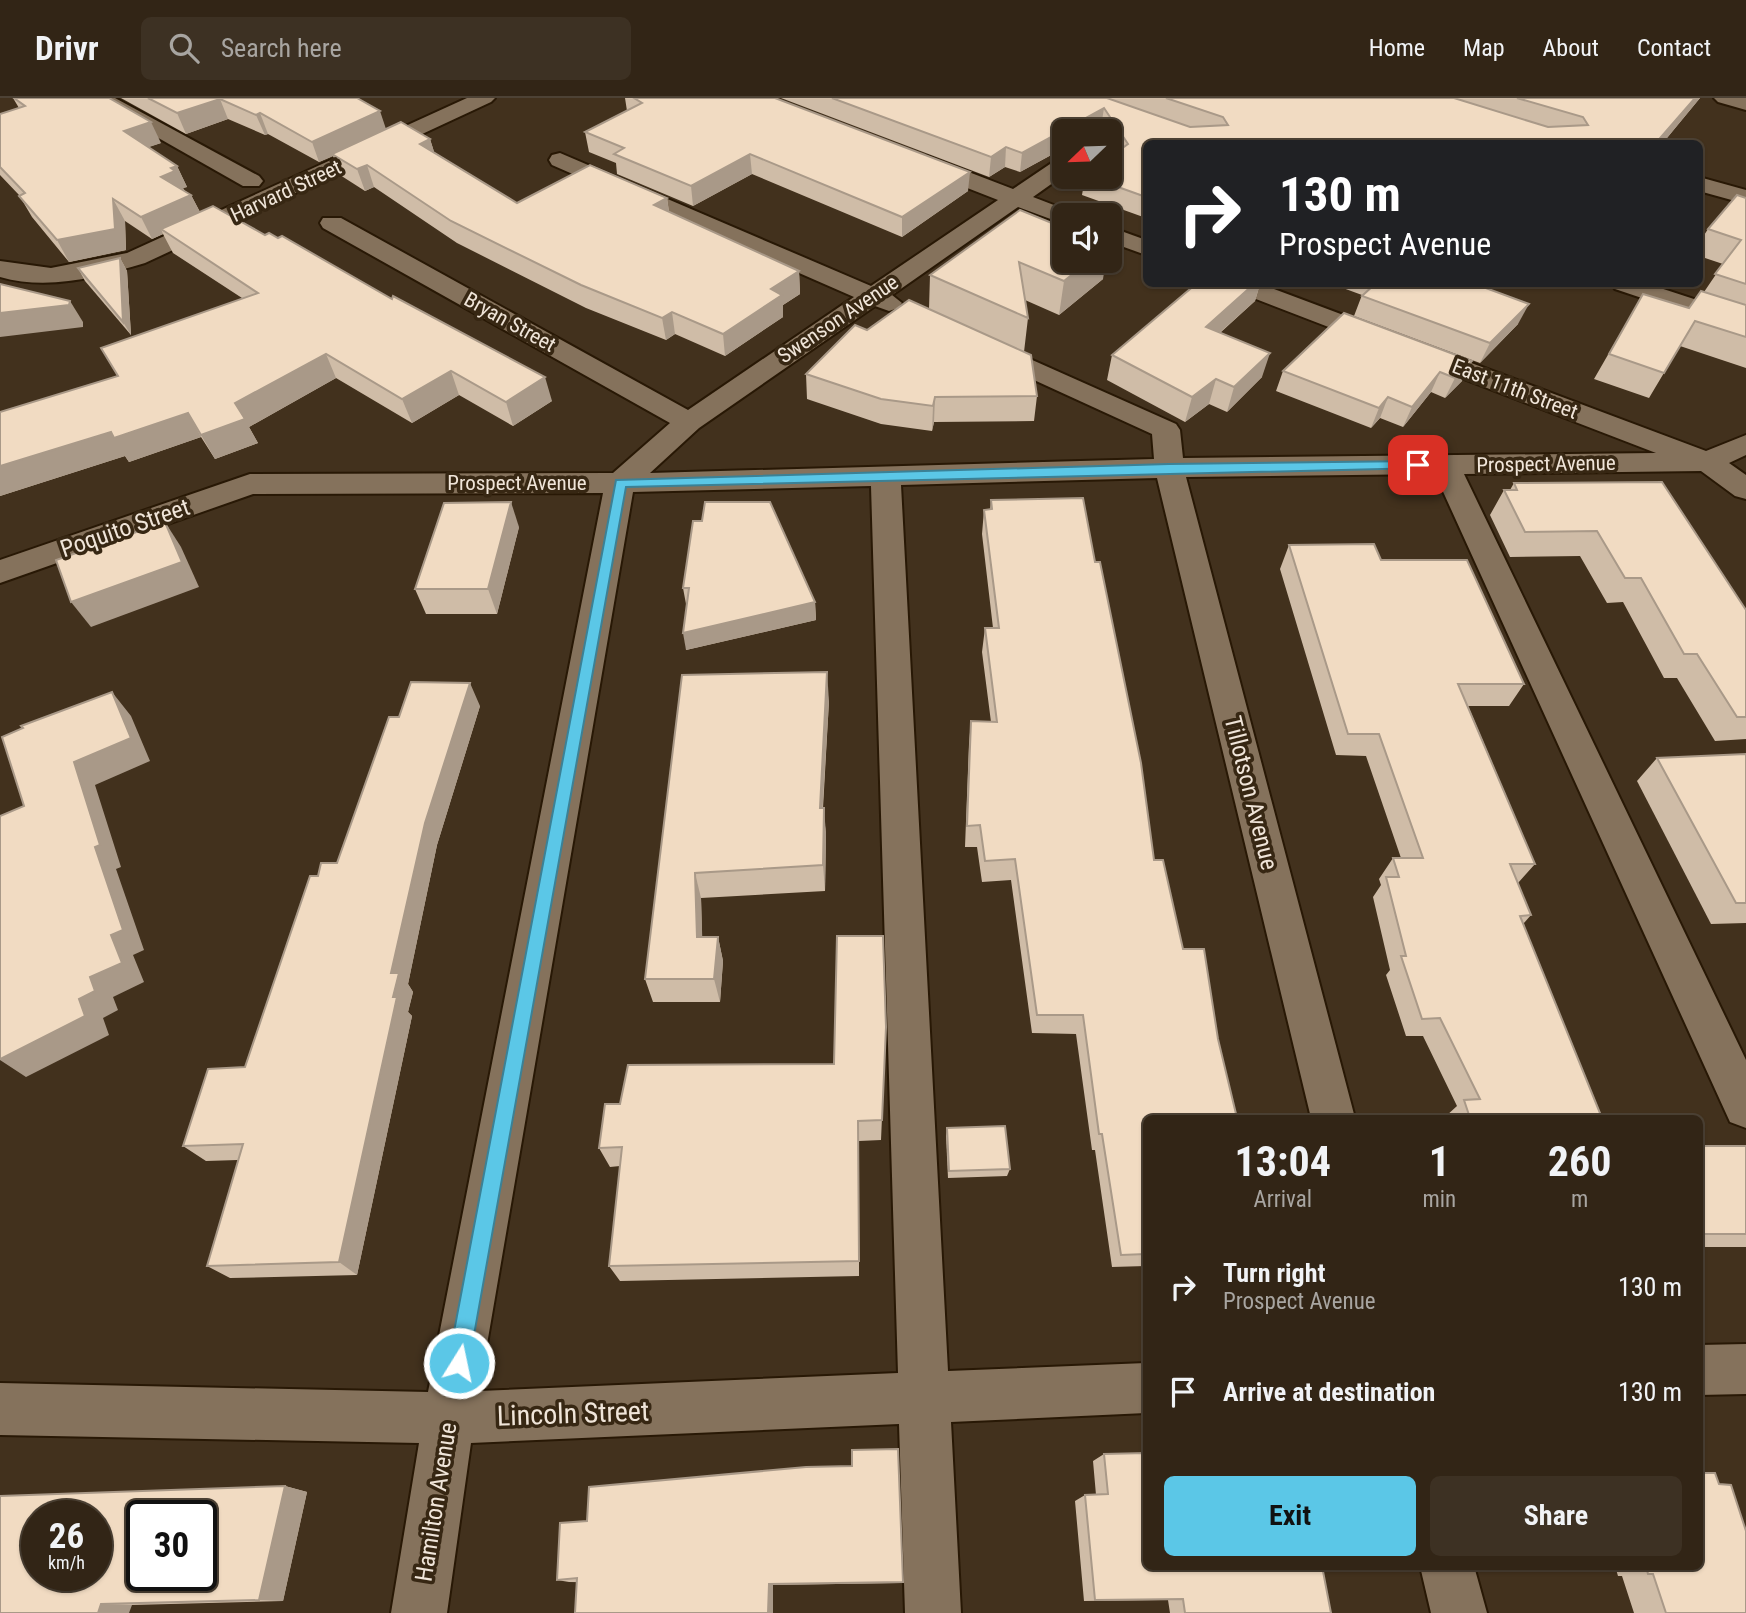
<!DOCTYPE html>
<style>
body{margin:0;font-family:"Roboto Condensed",sans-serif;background:#3d3123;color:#f1f3f6;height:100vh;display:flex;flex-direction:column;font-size:26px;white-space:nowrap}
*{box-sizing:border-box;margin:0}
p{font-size:23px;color:#a8a5a1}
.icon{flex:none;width:38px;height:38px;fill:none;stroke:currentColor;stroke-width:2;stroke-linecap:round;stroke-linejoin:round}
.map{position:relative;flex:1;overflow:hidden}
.panel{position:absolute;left:1143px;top:1017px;width:560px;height:455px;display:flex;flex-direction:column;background:#322516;border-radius:10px;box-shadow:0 2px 5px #0004,0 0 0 2px #4d4235}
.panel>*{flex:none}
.banner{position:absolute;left:1143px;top:42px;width:560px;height:147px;border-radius:10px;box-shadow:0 2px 5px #0004,0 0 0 2px #4d4235;background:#202124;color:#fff;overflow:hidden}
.needle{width:46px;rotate:247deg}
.buttons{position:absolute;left:1052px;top:21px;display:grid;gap:14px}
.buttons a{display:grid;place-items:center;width:70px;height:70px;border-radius:10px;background:#322516;box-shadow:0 2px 5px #0004,0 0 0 2px #4d4235;font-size:35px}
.speed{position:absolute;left:21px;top:1402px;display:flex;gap:14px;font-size:35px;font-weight:700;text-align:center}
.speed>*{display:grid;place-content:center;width:91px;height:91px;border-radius:50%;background:#322516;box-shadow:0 2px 5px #0004,0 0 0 2px #4d4235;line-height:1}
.speed small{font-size:18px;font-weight:400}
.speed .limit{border:4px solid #111;border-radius:10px;background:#fff;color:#111}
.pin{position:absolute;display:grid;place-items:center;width:60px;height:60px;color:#fff;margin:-30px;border-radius:14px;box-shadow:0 4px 10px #0006}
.me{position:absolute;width:77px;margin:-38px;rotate:10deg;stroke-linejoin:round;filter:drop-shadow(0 0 5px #0008)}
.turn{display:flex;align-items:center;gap:24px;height:147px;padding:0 21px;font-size:32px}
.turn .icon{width:91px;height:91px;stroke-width:2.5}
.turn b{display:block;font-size:49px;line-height:60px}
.eta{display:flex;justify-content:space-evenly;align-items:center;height:119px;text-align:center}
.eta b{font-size:42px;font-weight:700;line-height:49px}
.action{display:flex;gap:14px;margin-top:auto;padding:14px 21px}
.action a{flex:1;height:80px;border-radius:10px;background:#5bc7e7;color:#111;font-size:28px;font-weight:700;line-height:80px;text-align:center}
.action a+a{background:#3d3123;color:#f1f3f6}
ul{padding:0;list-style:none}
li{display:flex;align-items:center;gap:21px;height:105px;padding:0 21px}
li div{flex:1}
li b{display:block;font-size:26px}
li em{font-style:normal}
header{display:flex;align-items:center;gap:42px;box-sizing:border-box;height:98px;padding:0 35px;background:#322516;border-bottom:2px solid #4d4235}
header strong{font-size:33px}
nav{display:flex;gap:38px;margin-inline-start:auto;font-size:24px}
.search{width:490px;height:63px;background:#3d3123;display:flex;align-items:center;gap:18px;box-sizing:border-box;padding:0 24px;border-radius:10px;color:#a8a5a1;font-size:26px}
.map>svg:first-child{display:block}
</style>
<header>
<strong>Drivr</strong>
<div class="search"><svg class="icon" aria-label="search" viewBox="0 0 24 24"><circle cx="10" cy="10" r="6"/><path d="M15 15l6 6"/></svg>Search here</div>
<nav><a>Home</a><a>Map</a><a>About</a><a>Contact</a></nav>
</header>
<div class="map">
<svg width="1746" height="1515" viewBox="0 0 1746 1515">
<rect width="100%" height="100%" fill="#42311d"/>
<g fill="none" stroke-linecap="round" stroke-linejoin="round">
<g stroke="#281805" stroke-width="4">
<g id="minor">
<path d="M88,0H115L259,78L263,83L259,88H243Z"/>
<path d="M467,0H495L491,4L145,165C97,179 49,193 0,179V163L51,170L127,155Z"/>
<path d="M1714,0H1746V12L1718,4Z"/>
<path d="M560,55L871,188L998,102L911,68L908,63L911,58H927L1013,91L1056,62L1064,60V77L1033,99L1072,114L1075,117H1064V126L1018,109L892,197L902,205L898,210L889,213L875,208L699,330L650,375L1154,361L1152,336L975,255L972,249L975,243L985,241L1176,326L1180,332L1183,360L1656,355L1230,191L1227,186H1261L1706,353L1746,337V357L1729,365L1746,377V401L1735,398L1701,373L1464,376L1746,962V1030L1730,1024L1435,376L1186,379L1355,1020H1311L1157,380L901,387L948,1273L1146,1265V1315L951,1324L961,1515H905L899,1326L471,1345L447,1515H391L419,1345L0,1337V1285L428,1294L603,395L253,396L0,485V462L250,376L613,375L670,325L323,130L320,125L323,120H341L688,312L854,199L552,67L549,62L552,57ZM871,388L898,1275L479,1293L633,394Z"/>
<path d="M1699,79L1746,92V106L1699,93Z"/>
<path d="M1110,129L1146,142V157L1110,144Z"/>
<path d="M1611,186H1648L1746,218V235L1615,191Z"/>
<path d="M1746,1246V1296L1699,1297V1247Z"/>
<path d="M1420,1468H1474L1487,1515H1431Z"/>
</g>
</g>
<use href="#minor" fill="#85725c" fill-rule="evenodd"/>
</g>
<g fill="#cfbca7">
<path d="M13,0L161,45L148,49L177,68L187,89L183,90L185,93L191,97L200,114L552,303L513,328L459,297L412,325L336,280L249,329L258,345L215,361L201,339L129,364L125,358L0,398V314L118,278L242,200L173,155L163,136L152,141L125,123L126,152L69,164L32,119L19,97L0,77V16L19,10Z"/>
<path d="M121,0H357L386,31L430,41L434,54L517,105L667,100L669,114L799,173L800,196L783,207V219L725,258L675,236L666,242L586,210L457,145L374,89L365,93L340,77L333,58L319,64L268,36L265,37L228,21L186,36Z"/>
<path d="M625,0H775L968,93L902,139L752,76L693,108L617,76L616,65L589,54L585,34L627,13Z"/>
<path d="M781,0H1700L1662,46H1146V120L1082,97L1085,79H1110L1117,54L1110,42V33H1104L1101,29L1093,33H1064V50L1020,74L1005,69L989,79Z"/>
<path d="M1746,100V270L1680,248L1649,300L1594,281L1643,196L1689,210L1704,194L1723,166L1699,158V145L1708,131Z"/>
<path d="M1020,112L1103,181L1059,217L1025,202L1028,220L1024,254L1037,298L1034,323L934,324L932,333L881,326L807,301L806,276L929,211L930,177Z"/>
<path d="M120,160L127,173L131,237L85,183L78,170Z"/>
<path d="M1196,186H1260L1255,203L1220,235L1262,279L1227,314L1209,306L1185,324L1107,282L1112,257Z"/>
<path d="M1332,186H1475L1518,226L1480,265L1354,218L1362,197Z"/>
<path d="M1344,215L1462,283L1445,300L1431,294L1403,329L1380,320L1371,330L1276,293L1283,273Z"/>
<path d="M1514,385L1746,512V641L1715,643L1677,580H1664L1623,504L1607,505L1580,458L1510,459L1490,417L1504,392H1510Z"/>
<path d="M991,402L1146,1020V1168L1112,1169L1095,1052H1092L1076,936L1032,935L1011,782L982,784L977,749H965L969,646L971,623L991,624L982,554L985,530H993L982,436L984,412H990Z"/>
<path d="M519,429L497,516H426L415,491Z"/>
<path d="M1289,447L1381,462L1524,586L1509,608H1468L1535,766L1518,785L1531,817L1523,826L1602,1020H1447L1446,1018L1457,1008L1423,938H1406L1386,877L1390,872L1373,799L1381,787L1379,781L1393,760H1401L1366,658L1336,657L1280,471Z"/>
<path d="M683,490L815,504L816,522L686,552V506Z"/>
<path d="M682,577L829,603L823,710L826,736L825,793L701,800L702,839H718L723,863L720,904H653L645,881Z"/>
<path d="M480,608L437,747L408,886L413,894L408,914L412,918L357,1177L230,1180L207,1168L238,1062L206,1063L183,1048L245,969L318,778L337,765L399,619Z"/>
<path d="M1746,656V825L1711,826L1637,683L1657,660Z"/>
<path d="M886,929L881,1042L859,1043V1178L620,1183L609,1168L620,1068L610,1069L599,1050L620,1006L834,966Z"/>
<path d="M947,1030L1010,1071L1007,1078L948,1080L946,1038Z"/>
<rect x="1699" y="1048" width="47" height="101"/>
<path d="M1104,1356L1331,1515H1170L1168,1502L1084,1503L1075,1403L1085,1397H1096L1093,1363Z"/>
<path d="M285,1388L307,1394L283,1503L132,1507L0,1515Z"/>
<path d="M560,1425L903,1484L901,1485L773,1487L569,1484L557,1482Z"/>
<path d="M1615,1468H1699L1746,1515H1634L1622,1478H1618Z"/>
</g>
<g fill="#a99988">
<path d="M1695,0H1700L1662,46H1655Z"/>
<path d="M220,1L228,21L186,36L177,15Z"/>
<path d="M1104,10L1101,29L1093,33H1064V50L1020,74L1022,55Z"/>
<path d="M380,13L387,34L332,56L333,58L319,64L312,44Z"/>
<path d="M260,15L268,36L265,37L256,17Z"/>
<path d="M151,24L161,45L135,54L124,33Z"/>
<path d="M430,41L437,63L420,46Z"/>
<path d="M1006,49L1005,69L989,79L991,59Z"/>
<path d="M750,56L752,76L693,108L691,88Z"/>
<path d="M367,67L374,89L365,93L357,71Z"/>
<path d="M177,68L187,89L183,90L185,95L161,79L171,70Z"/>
<path d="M970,74L968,93L902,139V119Z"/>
<path d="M191,97L202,118L161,131L163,136L152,141L141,119Z"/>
<path d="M667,100L670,121L654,107Z"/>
<path d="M113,101L125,123L126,152L69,164L57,142Z"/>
<path d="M120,160L127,173L131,237L123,224Z"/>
<path d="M1089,163H1106L1103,181L1059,217L1064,183Z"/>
<path d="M799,173L800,196L783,207V219L725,258L723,236L771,191Z"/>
<path d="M1254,186H1260L1255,203L1199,253L1206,229Z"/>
<path d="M70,203L83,224V229L0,239V215Z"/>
<path d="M1529,206L1518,226L1480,265L1490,245Z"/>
<path d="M672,214L675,236L666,242L662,220Z"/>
<path d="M1270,255L1262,279L1227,314L1234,289Z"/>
<path d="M326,256L336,280L249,329L258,345L215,361L201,337L235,305Z"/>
<path d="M1472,263L1462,283L1445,300L1455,280Z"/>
<path d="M451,273L459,297L412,325L402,301Z"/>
<path d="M1440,274L1431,294L1403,329L1412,309Z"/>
<path d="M545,279L552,303L513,328L506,304Z"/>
<path d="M1216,281L1209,306L1185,324L1192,299Z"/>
<path d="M935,299L934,324L932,333L933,308Z"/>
<path d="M1388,299L1380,320L1371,330L1379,310Z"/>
<path d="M188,315L201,339L129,364L125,358L0,398V368L111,334Z"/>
<path d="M511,404L519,429L497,516L488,491Z"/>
<path d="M165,424L181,449L199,489L91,529L71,504Z"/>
<path d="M815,504L816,522L686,552L683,535Z"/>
<path d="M827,574L829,603L821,736L820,710Z"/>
<path d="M470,585L480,608L437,747L408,886L413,894L408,914L412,918L357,1177L339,1164L393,899L391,875L425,725Z"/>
<path d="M112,594L131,618L150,663L95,687L121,769L116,771L144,852L133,857L144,884L113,899L118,912L103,920L109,937L26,979L0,962V961L79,901L90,879L95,749L74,664Z"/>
<path d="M824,710L826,736L825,793L823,767Z"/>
<path d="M695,775L701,800L703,863L697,839Z"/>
<path d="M718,839L723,863L720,904L714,881Z"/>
<path d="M285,1388L307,1394L283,1503L259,1502Z"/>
<path d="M769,1486L773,1487V1515H768Z"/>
<path d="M101,1506L132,1507L129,1515H98Z"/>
</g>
<g fill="#f1dbc2" stroke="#a99988" stroke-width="2" fill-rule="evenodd">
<path d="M14,0H109L151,24L124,33L177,68L171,70L175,73L161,79L191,97L141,119L113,101L115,131L57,142L19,98L25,95L0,69V16L25,8Z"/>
<path d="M148,0H357L380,13L312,44L260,15L256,17L220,1L177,15Z"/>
<path d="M634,0H775L970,74L902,119L750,56L691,88L614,56L624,50L585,34L642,5Z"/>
<path d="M832,0H1107L1190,29L1228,27L1223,19L1166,0H1454L1548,29L1588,27L1583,19L1517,0H1695L1655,46H1146V99L1090,79H1110V59L1128,46L1104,10L1022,55L1006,49L991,59Z"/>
<path d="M401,24L430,41L420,46L517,105L590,67L667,100L654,107L799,173L771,191L782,197L723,236L672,214L662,220L581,187L451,123L367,67L357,71L332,56Z"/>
<path d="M1737,97L1746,100V186L1715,176L1741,142L1708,131Z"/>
<path d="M213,108L265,137L269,135L278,140L282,138L392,201L393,198L545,279L506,304L451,273L402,301L326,256L235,305L245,321L201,337L188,315L114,340L111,334L0,368V314L118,278L101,250L258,195L161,131Z"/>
<path d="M1020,112L1064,130V163H1089L1064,183L1019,164L1028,220L930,177Z"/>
<path d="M120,160L123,224L78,170Z"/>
<path d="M0,186L70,203L69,207L0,215Z"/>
<path d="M1196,186H1254L1206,229L1270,255L1234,289L1216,281L1192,299L1112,257Z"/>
<path d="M1375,186H1475L1529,206L1490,245L1362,198Z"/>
<path d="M1701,193L1746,207V239L1695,223L1664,275L1609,256L1643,196L1689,210Z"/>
<path d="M909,202L1031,257L1037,298L935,299L933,308L881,301L806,276L855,227L867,232Z"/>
<path d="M1344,215L1472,263L1455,280L1440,274L1412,309L1388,299L1379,310L1283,273Z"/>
<path d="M1662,384L1746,512V619H1737L1697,556H1684L1641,480H1625L1597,433L1525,434L1504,392H1517L1514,385Z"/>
<path d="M1083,400L1095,464H1100L1141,665L1154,762H1163L1183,851H1204L1218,941L1237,1020H1146V1156L1121,1157L1102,1036H1099L1083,917H1037L1015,761L985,763L980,727L967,728L971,623L997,624L985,530H999L984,412L992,411L991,402Z"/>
<path d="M511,404L488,491H415L444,405Z"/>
<path d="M705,404H770L815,504L683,535L689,490H683L693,423H702Z"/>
<path d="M165,424L182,464L71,504L56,462Z"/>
<path d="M1374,446L1381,462H1467L1524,586H1458L1535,766H1510L1531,817L1520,818L1602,1020H1470L1464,1002L1480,1001L1440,920L1422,921L1401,858H1406L1386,779H1399L1393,760H1423L1379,636H1348L1289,447Z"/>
<path d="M827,574L820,710H824L823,767L695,775L697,839H718L714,881H645L682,577Z"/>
<path d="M411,584L470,585L425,725L391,875H399L393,899H397L339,1164L207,1168L243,1046L183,1048L208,971L245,969L310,778H318L321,765H337L389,619H399Z"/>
<path d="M112,594L131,640L74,664L100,747L95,749L123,832L111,837L122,865L90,879L95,893L79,901L85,918L0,961V718L24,708L2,639L23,630L21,628Z"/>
<path d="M1746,656V805H1736L1657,660Z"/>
<path d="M837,838H883L886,929L882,1022L858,1023L859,1163L609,1168L622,1049L599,1050L605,1006H620L628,967L834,966Z"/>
<path d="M1005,1028L1010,1071L949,1073L947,1030Z"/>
<rect x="1699" y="1048" width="47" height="88"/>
<path d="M898,1351L903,1484L769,1486L768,1515H575L577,1480L557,1482L560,1425L587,1423L589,1389L806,1369L852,1368V1352Z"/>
<path d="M1146,1355V1468H1322L1331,1515H1185L1183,1501L1095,1502L1085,1397L1108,1396L1104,1356Z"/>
<path d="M1699,1375H1715L1719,1386L1731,1387L1746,1433V1515H1666L1653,1476H1648L1646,1468H1699Z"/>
<path d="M285,1388L259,1502L101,1506L98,1515H0V1398ZM37,1418H96V1477H37ZM142,1418H201V1477H142Z"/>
</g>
<path fill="#5bc7e7" stroke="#3b8196" stroke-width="2" d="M1418,363L1424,367L1423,370L626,389L469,1265L466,1272L459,1275L452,1272L448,1265L616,382L1169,366Z"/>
<g text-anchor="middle" stroke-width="7" stroke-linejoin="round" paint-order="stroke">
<g font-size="21" fill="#f0e5d9" stroke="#372713">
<text transform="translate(286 93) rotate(-25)" y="7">Harvard Street</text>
<text transform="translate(838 221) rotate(-34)" y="7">Swenson Avenue</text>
<text transform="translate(510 224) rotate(29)" y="7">Bryan Street</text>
<text transform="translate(1515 291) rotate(21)" y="7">East 11th Street</text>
<text transform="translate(1546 366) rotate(-1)" y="7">Prospect Avenue</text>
<text x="517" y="392">Prospect Avenue</text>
</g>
<g font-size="24" fill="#f0e5d9" stroke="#372713">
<text transform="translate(125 430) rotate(-19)" y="8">Poquito Street</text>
<text transform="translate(1251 695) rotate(76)" y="8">Tillotson Avenue</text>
<text transform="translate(436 1404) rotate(-81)" y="8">Hamilton Avenue</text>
</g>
<g font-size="28" fill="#f0e5d9" stroke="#372713">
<text transform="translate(573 1315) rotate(-2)" y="10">Lincoln Street</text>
</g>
</g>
</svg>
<div class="buttons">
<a><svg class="needle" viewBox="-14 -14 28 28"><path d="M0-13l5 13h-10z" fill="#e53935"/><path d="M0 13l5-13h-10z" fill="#a8a5a1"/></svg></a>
<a><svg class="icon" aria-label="sound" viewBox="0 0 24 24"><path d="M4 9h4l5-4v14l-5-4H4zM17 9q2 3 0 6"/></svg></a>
</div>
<div class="speed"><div>26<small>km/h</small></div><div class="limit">30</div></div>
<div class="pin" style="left:1418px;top:367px;background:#d93025"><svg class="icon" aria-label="arrive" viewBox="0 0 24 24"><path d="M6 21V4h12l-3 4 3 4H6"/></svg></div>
<svg class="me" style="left:459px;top:1265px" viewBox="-20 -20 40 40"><circle r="17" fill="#5bc7e7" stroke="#fff" stroke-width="3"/><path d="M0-11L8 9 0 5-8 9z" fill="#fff"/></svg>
<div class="banner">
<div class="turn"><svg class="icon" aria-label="right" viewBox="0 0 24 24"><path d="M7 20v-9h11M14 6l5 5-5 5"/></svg><div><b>130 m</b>Prospect Avenue</div></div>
</div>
<section class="panel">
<div class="eta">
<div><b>13:04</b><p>Arrival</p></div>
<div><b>1</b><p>min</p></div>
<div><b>260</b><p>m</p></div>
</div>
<ul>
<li><svg class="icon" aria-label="right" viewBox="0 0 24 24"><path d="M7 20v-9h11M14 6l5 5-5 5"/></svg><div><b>Turn right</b><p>Prospect Avenue</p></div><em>130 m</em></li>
<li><svg class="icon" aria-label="arrive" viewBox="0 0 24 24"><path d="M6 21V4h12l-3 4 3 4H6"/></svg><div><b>Arrive at destination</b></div><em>130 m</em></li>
</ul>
<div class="action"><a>Exit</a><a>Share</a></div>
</section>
</div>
